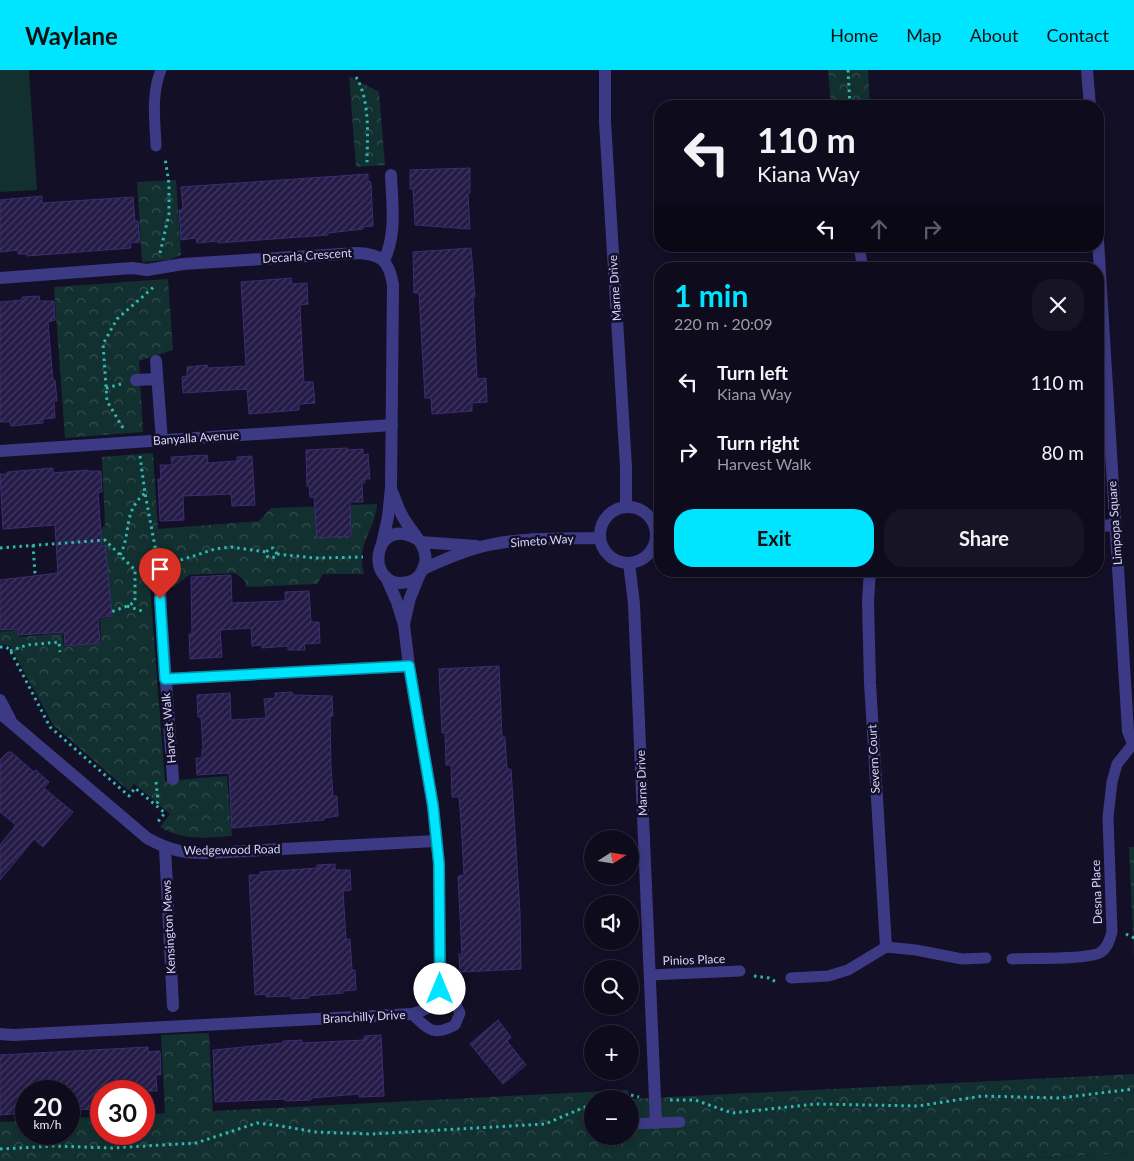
<!DOCTYPE html>
<meta charset="utf-8">
<style>
body{margin:0;font-family:Lato,sans-serif;background:#171425;color:#f1f3f6;height:100vh;display:flex;flex-direction:column;font-size:19px;white-space:nowrap}
*{box-sizing:border-box;margin:0}
p{font-size:16px;color:#9b9ba3}
.icon{flex:none;width:28px;height:28px;fill:none;stroke:currentColor;stroke-width:2;stroke-linecap:round;stroke-linejoin:round}
.map{position:relative;flex:1;overflow:hidden}
.panel{position:absolute;left:654px;top:192px;width:450px;height:315px;display:flex;flex-direction:column;background:#0e0b1c;border-radius:20px;box-shadow:0 2px 8px #0003,0 0 0 1px #2e2b3b}
.panel>*{flex:none}
.guide{position:absolute;left:654px;top:30px;width:450px;height:152px;border-radius:20px;box-shadow:0 2px 8px #0003,0 0 0 1px #2e2b3b;background:#0e0b1c;color:#f1f3f6;overflow:hidden}
.needle{width:32px;rotate:78deg}
.controls{position:absolute;left:584px;top:760px;display:grid;gap:10px}
.controls a{display:grid;place-items:center;width:55px;height:55px;border-radius:50%;background:#0e0b1c;box-shadow:0 2px 8px #0003,0 0 0 1px #2e2b3b;font-size:25px}
.speed{position:absolute;left:15px;top:1010px;display:flex;gap:10px;font-size:25px;font-weight:700;text-align:center}
.speed>*{display:grid;place-content:center;width:65px;height:65px;border-radius:50%;background:#0e0b1c;box-shadow:0 2px 8px #0003,0 0 0 1px #2e2b3b;line-height:1}
.speed small{font-size:12px;font-weight:400}
.speed .limit{border:8px solid #d22;background:#fff;color:#111}
.pin{position:absolute;display:grid;place-items:center;width:42px;height:42px;color:#fff;margin:-51px -21px;border-radius:50% 50% 50% 0;rotate:-45deg;box-shadow:0 0 5px #0007}
.pin .icon{rotate:45deg}
.me{position:absolute;width:55px;margin:-28px;rotate:0deg;stroke-linejoin:round;filter:drop-shadow(0 0 4px #0008)}
.turn{display:flex;align-items:center;gap:18px;height:105px;padding:0 20px;font-size:22px}
.turn .icon{width:65px;height:65px;stroke-width:2.5}
.turn b{display:block;font-size:35px;line-height:42px}
.lanes{display:flex;align-items:center;height:48px;padding:0 20px;background:#0003;justify-content:center;gap:25px;direction:ltr}
.lanes .off{opacity:.35}
.round{display:grid;place-items:center;flex:none;width:52px;height:52px;border-radius:20px;background:#171425}
.headline{display:flex;align-items:center;justify-content:space-between;height:85px;padding:0 20px}
h1{font-size:30px;font-weight:700;line-height:38px;color:#00e5ff}
.action{display:flex;gap:10px;margin-top:auto;padding:10px 20px}
.action a{flex:1;height:58px;border-radius:20px;background:#00e5ff;color:#111;font-size:20px;font-weight:700;line-height:58px;text-align:center}
.action a+a{background:#171425;color:#f1f3f6}
ul{padding:0;list-style:none}
li{display:flex;align-items:center;gap:15px;height:70px;padding:0 20px}
li div{flex:1}
li b{display:block;font-size:19px}
li em{font-style:normal}
header{display:flex;align-items:center;gap:30px;box-sizing:border-box;height:70px;padding:0 25px;background:#00e5ff;color:#111}
header strong{font-size:24px}
nav{display:flex;gap:28px;margin-inline-start:auto;font-size:18px}
.map>svg:first-child{display:block}
</style>
<header>
<strong>Waylane</strong>
<nav><a>Home</a><a>Map</a><a>About</a><a>Contact</a></nav>
</header>
<div class="map">
<svg width="1134" height="1091" viewBox="0 0 1134 1091">
<defs>
<pattern id="park-crowns" width="20" height="18" patternUnits="userSpaceOnUse" patternTransform="scale(1.25)"><rect width="20" height="18" fill="#12302f"/><path d="M2 6a3 3 0 1 1 6 0M12 15a3 3 0 1 1 6 0" fill="none" stroke="#344d4e"/></pattern>
<pattern id="building-hatch" width="6" height="6" patternUnits="userSpaceOnUse" patternTransform="scale(1.25)"><rect width="6" height="6" fill="#241b47"/><path d="M-1 1l2-2M0 6l6-6M5 7l2-2" fill="none" stroke="#433b63"/></pattern>
</defs>
<rect width="100%" height="100%" fill="#130f26"/>
<g fill="#12302f">
<path d="M0,0H29L37,120L0,122Z"/>
<path d="M1134,1083V1091H974Z"/>
</g>
<g fill="url(#park-crowns)">
<path d="M828,0H868L870,36H831Z"/>
<path d="M349,6L379,22L385,95L356,97Z"/>
<path d="M176,110L181,185L169,190L142,192L137,112Z"/>
<path d="M168,209L173,280L139,291L143,362L65,368L54,217Z"/>
<path d="M153,383L158,459L259,451L271,438L377,434C375,463 356,470 364,504H323L317,514L246,517L245,511L235,503L189,505L174,517L150,518L165,711L227,706L232,766C206,768 183,771 160,757L170,744L134,714L129,721L53,655L10,576L0,574V562L17,560L19,567L62,563L64,577L101,573L100,549L112,547L105,474H100L98,463L105,455L102,387Z"/>
<path d="M1129,777H1134V887Z"/>
<path d="M209,963L213,1041L628,1020L629,1029H592V1066H630V1029L1134,1004V1083L974,1091H0V1052L26,1051V1064H69V1048L101,1047V1064H144V1045L165,1043L161,965Z"/>
</g>
<g fill="url(#building-hatch)" stroke="#3b2d73">
<path d="M470,98V123H468L470,159L415,155L413,119H410V100Z"/>
<path d="M368,104V111L371,112L373,156L363,157V159L328,163V165L218,173V171L197,173L196,168L181,170L179,140L183,139L181,117Z"/>
<path d="M42,126V133L133,127L135,151H138L140,172L130,173L131,178L27,186V184H18V180L0,182V130Z"/>
<path d="M471,178L475,227H473L477,309L486,308L487,332L472,333V341L432,344L431,328H425L419,223H414L413,182Z"/>
<path d="M291,208L292,214L307,213L308,234L300,235L302,281L304,312H313L315,333L299,334V340L249,344L247,319L183,323L182,307L187,306V297L207,295L208,298L246,296L241,212Z"/>
<path d="M39,226L40,231H54L55,250L48,252L52,300L53,310H55L57,331H54L55,348L43,349V353L11,356L10,352H0V232L22,230V227Z"/>
<path d="M347,378L348,380L363,379V385L368,384L370,409H365V413H362L363,432H350L351,466L317,468L314,427H310L309,416H307L306,380Z"/>
<path d="M207,385L208,393L237,391V387L252,386L255,435L232,436L231,424L183,426L184,450L160,451L158,409H161L160,395H172L171,387Z"/>
<path d="M53,398V403L88,400V401H101L102,422H98L102,476L105,475L112,546L98,548L100,573L65,576L64,562L18,565V559L0,560V510L58,503L55,455L3,459L0,404H7V402Z"/>
<path d="M231,505L232,533L285,531V522L309,521L311,552H319L320,573L304,574L305,580H288V576L262,578V575L252,576L251,558L220,560L222,587L190,589L189,564H192L191,507Z"/>
<path d="M499,596L502,667H505L507,699H511L520,843L521,899L460,902L459,884H462L458,806L464,805L461,751L459,727H452L451,695H446L445,662L442,663L439,599Z"/>
<path d="M292,622L293,625L332,626L333,646L330,647L331,697L333,726H337L338,746L324,748V750L232,758L229,703L197,705L196,688H202V679H203L201,647H198L197,625L230,623L231,650L266,648L264,629L275,628V623Z"/>
<path d="M8,682H11L34,702L36,700L49,712L44,718L73,742L43,777L34,769L0,810V775L16,755L0,742V690Z"/>
<path d="M335,794V800H350L351,820L343,821L346,869H350L352,900H355L356,920L343,921V923L309,926V928L291,929V926L266,927V924L255,925L249,805H260V802L317,798V795Z"/>
<path d="M498,950L511,967L507,971L526,995L503,1014L470,974Z"/>
<path d="M381,965L384,1026L359,1027V1024L311,1028V1030L286,1031L285,1029L215,1032L213,980L283,973V971L302,970V973L364,970V966Z"/>
<path d="M148,977V982L160,981L161,1005H156L157,1021H101V1039L69,1040V1021H23L24,1043L0,1045V985Z"/>
</g>
<g fill="none" stroke-linecap="round" stroke-linejoin="round">
<g stroke="#2fb8b0" stroke-width="3" stroke-dasharray="2.5 4" stroke-linecap="butt">
<path d="M848,0L850,36"/>
<path d="M356,7C371,32 367,68 367,96"/>
<path d="M160,183L169,144V114L165,88"/>
<path d="M106,318L121,314"/>
<path d="M123,358L107,331L103,274L117,249L156,215"/>
<path d="M140,386L145,423L158,493H161L163,497L161,501H159L155,500L154,497L158,493"/>
<path d="M33,475L35,504"/>
<path d="M0,478L105,470L135,500V531L130,535L111,542"/>
<path d="M277,484L273,478H270L266,482L267,486L270,488L275,487L277,484L315,488L363,487"/>
<path d="M120,485C132,462 122,443 145,423"/>
<path d="M162,496L215,479L231,477L266,482"/>
<path d="M127,536L145,542"/>
<path d="M0,577H6L10,580L50,657L129,726L135,718L165,743L156,754"/>
<path d="M10,581L27,575L59,572L60,582"/>
<path d="M156,712L158,731L156,736"/>
<path d="M1126,864L1134,868"/>
<path d="M754,906L769,908L776,912"/>
<path d="M612,1029L631,1025L639,1027"/>
<path d="M670,1030H695L732,1043L816,1034L918,1036L982,1026L1059,1028L1134,1019"/>
<path d="M0,1079L54,1076L111,1078L196,1073L257,1053L275,1055L316,1062L371,1064L545,1054L592,1034"/>
</g>
<g stroke="#3d3a85" stroke-width="11">
<path d="M156,76C155,50 151,24 161,0"/>
<path d="M859,176L863,199"/>
<path d="M1012,889C1029,888 1090,890 1101,882C1108,877 1110,869 1112,862L1108,747L1112,712L1117,694L1133,674"/>
<path d="M650,905L740,901"/>
<path d="M791,908L828,906L848,900L886,877L916,880L962,889L986,888"/>
<path d="M412,944C428,959 433,967 455,955L460,943L454,931L440,919"/>
<path d="M630,1054L680,1052"/>
</g>
<g stroke="#3d3a85" stroke-width="12">
<path d="M605,0V52L626,397V437"/>
<path d="M1087,0L1090,36"/>
<path d="M1098,170L1128,661L1134,676"/>
<path d="M384,190C397,164 392,133 391,105"/>
<path d="M0,208L132,198L147,200L183,194L357,183C382,184 389,191 393,215L391,417L388,447L382,474"/>
<path d="M156,291L162,371"/>
<path d="M136,310L157,309"/>
<path d="M0,381L392,355"/>
<path d="M392,422C396,430 398,439 403,447C410,461 429,476 425,493C423,502 417,510 408,512C364,522 371,443 417,469"/>
<circle cx="628" cy="465" r="28"/>
<path d="M1098,455L1115,456"/>
<path d="M420,472L476,476"/>
<path d="M629,493L634,534L656,1053"/>
<path d="M423,499C443,490 463,481 484,476C521,467 562,469 600,468"/>
<path d="M870,501L868,531L870,613L886,877"/>
<path d="M160,517L161,541L173,709"/>
<path d="M404,554L410,528L419,506"/>
<path d="M165,609L409,596"/>
<path d="M0,630L10,649"/>
<path d="M0,643L147,768C169,780 182,783 206,783L436,771"/>
<path d="M165,778L173,936"/>
<path d="M0,964L13,965L412,944C427,940 435,935 440,919L439,794L433,736L409,596L404,555L397,532L386,507"/>
</g>
</g>
<g fill="none" stroke-linecap="round" stroke-linejoin="round">
<g stroke="#0095a6" stroke-width="12">
<path id="route" d="M160,529L165,609L409,596L433,736L439,794L440,919"/>
</g>
<use href="#route" stroke="#00e5ff" stroke-width="9"/>
</g>
<g text-anchor="middle" stroke-width="5" stroke-linejoin="round" paint-order="stroke">
<g font-size="12" fill="#d9d4ff" stroke="#130f26">
<text transform="translate(307 186) rotate(-4)" y="4">Decarla Crescent</text>
<text transform="translate(615 218) rotate(-94)" y="4">Marne Drive</text>
<text transform="translate(196 368) rotate(-4)" y="4">Banyalla Avenue</text>
<text transform="translate(1115 453) rotate(-94)" y="4">Limpopa Square</text>
<text transform="translate(542 471) rotate(-4)" y="4">Simeto Way</text>
<text transform="translate(169 658) rotate(-95)" y="4">Harvest Walk</text>
<text transform="translate(874 689) rotate(-93)" y="4">Severn Court</text>
<text transform="translate(642 713) rotate(-92)" y="4">Marne Drive</text>
<text transform="translate(232 780) rotate(-1)" y="4">Wedgewood Road</text>
<text transform="translate(1097 822) rotate(-92)" y="4">Desna Place</text>
<text transform="translate(169 857) rotate(-93)" y="4">Kensington Mews</text>
<text transform="translate(694 890) rotate(-2)" y="4">Pinios Place</text>
<text transform="translate(364 947) rotate(-3)" y="4">Branchilly Drive</text>
</g>
</g>
</svg>
<div class="controls">
<a><svg class="needle" viewBox="-14 -14 28 28"><path d="M0-13l5 13h-10z" fill="#e53935"/><path d="M0 13l5-13h-10z" fill="#9b9ba3"/></svg></a>
<a><svg class="icon" aria-label="sound" viewBox="0 0 24 24"><path d="M4 9h4l5-4v14l-5-4H4zM17 9q2 3 0 6"/></svg></a>
<a><svg class="icon" aria-label="search" viewBox="0 0 24 24"><circle cx="10" cy="10" r="6"/><path d="M15 15l6 6"/></svg></a>
<a>+</a>
<a>−</a>
</div>
<div class="speed"><div>20<small>km/h</small></div><div class="limit">30</div></div>
<div class="pin" style="left:160px;top:529px;background:#d93025"><svg class="icon" aria-label="arrive" viewBox="0 0 24 24"><path d="M6 21V4h12l-3 4 3 4H6"/></svg></div>
<svg class="me" style="left:440px;top:919px" viewBox="-20 -20 40 40"><circle r="19" fill="#fff"/><path d="M0-13L10 11 0 6-10 11z" fill="#00e5ff"/></svg>
<div class="guide">
<div class="turn"><svg class="icon" aria-label="left" viewBox="0 0 24 24"><path d="M17 20v-9H6M10 6l-5 5 5 5"/></svg><div><b>110 m</b>Kiana Way</div></div>
<div class="lanes"><svg class="icon" aria-label="left" viewBox="0 0 24 24"><path d="M17 20v-9H6M10 6l-5 5 5 5"/></svg><svg class="icon off" aria-label="ahead" viewBox="0 0 24 24"><path d="M12 20V5M6 11l6-6 6 6"/></svg><svg class="icon off" aria-label="right" viewBox="0 0 24 24"><path d="M7 20v-9h11M14 6l5 5-5 5"/></svg></div>
</div>
<section class="panel">
<div class="headline"><div><h1>1 min</h1><p>220 m · 20:09</p></div><a class="round"><svg class="icon" aria-label="close" viewBox="0 0 24 24"><path d="M6 6l12 12M18 6L6 18"/></svg></a></div>
<ul>
<li><svg class="icon" aria-label="left" viewBox="0 0 24 24"><path d="M17 20v-9H6M10 6l-5 5 5 5"/></svg><div><b>Turn left</b><p>Kiana Way</p></div><em>110 m</em></li>
<li><svg class="icon" aria-label="right" viewBox="0 0 24 24"><path d="M7 20v-9h11M14 6l5 5-5 5"/></svg><div><b>Turn right</b><p>Harvest Walk</p></div><em>80 m</em></li>
</ul>
<div class="action"><a>Exit</a><a>Share</a></div>
</section>
</div>
